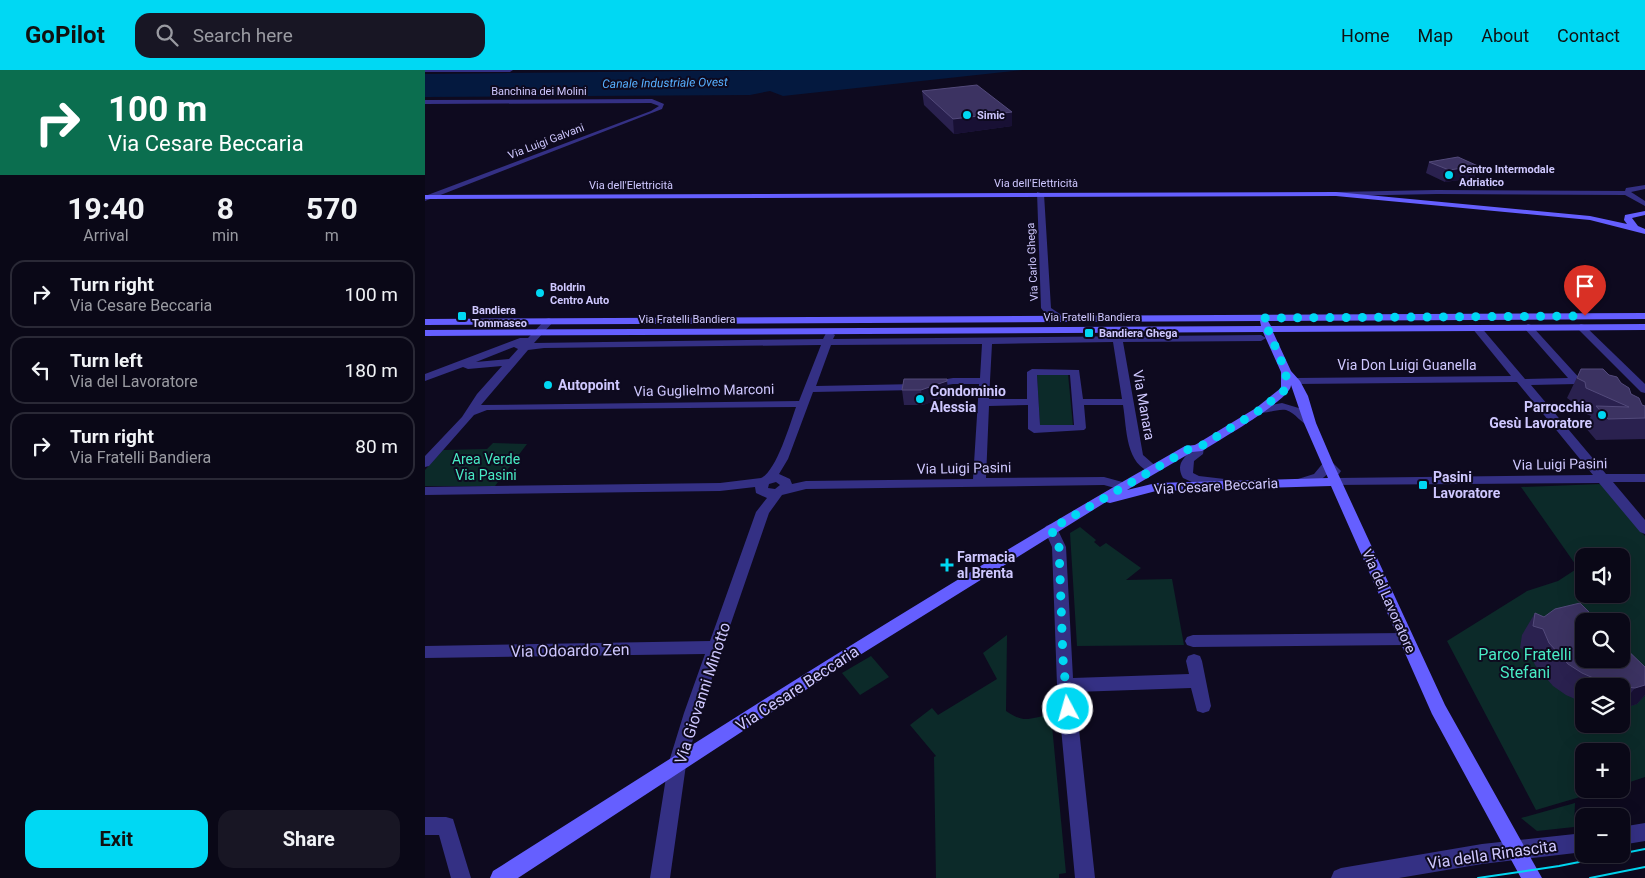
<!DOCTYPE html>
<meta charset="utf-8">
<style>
body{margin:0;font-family:Roboto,sans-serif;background:#181624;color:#f1f3f6;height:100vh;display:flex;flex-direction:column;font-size:19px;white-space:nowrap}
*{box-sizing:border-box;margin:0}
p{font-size:16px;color:#999aa1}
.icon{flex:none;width:28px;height:28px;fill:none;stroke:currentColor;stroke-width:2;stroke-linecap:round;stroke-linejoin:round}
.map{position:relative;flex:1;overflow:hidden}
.details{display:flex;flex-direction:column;background:#0a0817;width:425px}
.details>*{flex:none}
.guide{background:#0b6e4f;color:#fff;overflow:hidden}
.tools{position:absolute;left:1150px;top:478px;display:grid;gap:10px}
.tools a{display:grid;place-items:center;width:55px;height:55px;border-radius:10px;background:#0a0817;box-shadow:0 5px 20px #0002,0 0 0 1px #2a2936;font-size:25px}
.pin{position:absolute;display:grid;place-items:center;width:42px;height:42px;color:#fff;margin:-51px -21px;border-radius:50% 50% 50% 0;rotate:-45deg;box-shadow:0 0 5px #0007}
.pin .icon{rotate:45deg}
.me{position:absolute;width:55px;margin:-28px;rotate:354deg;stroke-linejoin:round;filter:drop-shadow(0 0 4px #0008)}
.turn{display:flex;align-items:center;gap:18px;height:105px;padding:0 25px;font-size:22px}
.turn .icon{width:65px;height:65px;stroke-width:2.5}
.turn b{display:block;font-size:35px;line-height:42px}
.eta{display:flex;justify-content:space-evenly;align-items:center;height:85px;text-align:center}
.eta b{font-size:30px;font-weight:700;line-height:35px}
.button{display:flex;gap:10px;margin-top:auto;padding:10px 25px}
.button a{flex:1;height:58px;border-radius:15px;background:#00d8f3;color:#111;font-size:20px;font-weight:700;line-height:58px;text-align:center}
.button a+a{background:#181624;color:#f1f3f6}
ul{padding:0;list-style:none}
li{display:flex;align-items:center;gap:15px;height:68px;margin:0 10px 8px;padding:0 15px;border:2px solid #2a2936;border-radius:15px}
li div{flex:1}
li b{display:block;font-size:19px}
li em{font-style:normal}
header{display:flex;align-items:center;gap:30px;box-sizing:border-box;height:70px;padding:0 25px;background:#00d8f3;color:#111}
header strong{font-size:24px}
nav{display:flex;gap:28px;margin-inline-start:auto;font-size:18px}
.search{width:350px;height:45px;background:#181624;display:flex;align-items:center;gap:12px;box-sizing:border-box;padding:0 18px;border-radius:15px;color:#999aa1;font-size:19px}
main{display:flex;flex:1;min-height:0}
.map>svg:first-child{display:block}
</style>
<header>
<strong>GoPilot</strong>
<div class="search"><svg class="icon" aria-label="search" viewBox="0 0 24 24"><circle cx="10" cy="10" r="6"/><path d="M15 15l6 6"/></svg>Search here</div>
<nav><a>Home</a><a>Map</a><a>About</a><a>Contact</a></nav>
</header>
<main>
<section class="details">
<div class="guide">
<div class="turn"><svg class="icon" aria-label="right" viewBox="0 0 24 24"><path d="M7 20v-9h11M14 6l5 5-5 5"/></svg><div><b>100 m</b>Via Cesare Beccaria</div></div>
</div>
<div class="eta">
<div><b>19:40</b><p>Arrival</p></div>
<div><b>8</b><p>min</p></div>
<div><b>570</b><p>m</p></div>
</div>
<ul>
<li><svg class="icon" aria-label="right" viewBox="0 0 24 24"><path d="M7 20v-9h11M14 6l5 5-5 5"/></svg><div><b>Turn right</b><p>Via Cesare Beccaria</p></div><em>100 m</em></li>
<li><svg class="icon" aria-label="left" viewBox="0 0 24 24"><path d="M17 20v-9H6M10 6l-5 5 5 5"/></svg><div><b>Turn left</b><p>Via del Lavoratore</p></div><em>180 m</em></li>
<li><svg class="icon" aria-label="right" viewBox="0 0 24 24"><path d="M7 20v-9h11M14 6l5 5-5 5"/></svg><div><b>Turn right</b><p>Via Fratelli Bandiera</p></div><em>80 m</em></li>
</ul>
<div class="button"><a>Exit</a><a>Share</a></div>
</section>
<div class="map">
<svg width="1220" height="808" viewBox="0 0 1220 808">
<rect width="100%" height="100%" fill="#0e0a1f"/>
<g fill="#0c2a29" fill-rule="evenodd">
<path d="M643,304L648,356H615L612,305Z"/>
<path d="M68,373L102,374L70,416H0V400L18,380L62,379Z"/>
<path d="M1176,414L1220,466V707L1196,715V681H1159V719H1182L1111,740L1022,571L1102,521L1133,511L1153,498L1096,417ZM1159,486H1196V524H1159ZM1159,551H1196V589H1159ZM1159,616H1196V654H1159Z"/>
<path d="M655,457L671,470L669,472L675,477L681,473L716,498L701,510L747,509L759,575L652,576L645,463Z"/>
<path d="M582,565L581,641C601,655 605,647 626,645L641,803L634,804V808H511L509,687L511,686L485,655L507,638L513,645L572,609L558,583Z"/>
<path d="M446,586L464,607L435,625L417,603Z"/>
<path d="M1150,733L1149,757L1112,761L1096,748Z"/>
</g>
<path fill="#04193f" d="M359,0H598L358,26L345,21L325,25L0,27V4Z"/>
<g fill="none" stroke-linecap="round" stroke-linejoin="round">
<g fill="#343084" fill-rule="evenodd">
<path d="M0,0H88L85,2H0Z"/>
<path d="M227,29L239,34L237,39L0,131V126L226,41L234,36L226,33L0,34V30Z"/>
<path d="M1220,115V119L1206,122L1220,131V136L1200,125L1012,124L911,126L907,124L911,122L1012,120L1200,121L1201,118Z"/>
<path d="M612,122L619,124L626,238L641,248V252C631,254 622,246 616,238Z"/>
<path d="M124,248L129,251L109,273L398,269L401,263L405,262L410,265L408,269L836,265L841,268L836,271L698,272L718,385L734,399L728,403C700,395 702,359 698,335H659L661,358L659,360L609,363L603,359V335L564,336L561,408L679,407L701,413L703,416L701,419L697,420L679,415L381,419L357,425L344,443L275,643L261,695L245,808H225L243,695L259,643L280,584L0,588V576L285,571L331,442L342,428L331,423L330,417L295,421L0,425V417L295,413L336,408C351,402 365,354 371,337L62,340L49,345L4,396L0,397V386L37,347L52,324L77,296L43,299L38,297L0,311V304L95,268H103L121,249ZM688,272L697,329H658L654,300L607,299L602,302V329H564L567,274ZM557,274L555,308H528L492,314L391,316L406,275ZM396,275L374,331L56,335L103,280L119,278ZM89,277L93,279L84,289L51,292ZM612,305H645L649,355H615ZM528,314H554L548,409L381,411L367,414L365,409L354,404L363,389L388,322L492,320ZM351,412L355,415L350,419L343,418L344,414Z"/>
<path d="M1103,254L1106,255L1157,311L1152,314L1106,315L1181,404H1220V412H1188L1220,450V464L1215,462L1174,413L907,415L905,412L907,409L911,408L1168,405L1092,312L870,314L865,311L870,308L1086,306L1047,258L1052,255L1055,256L1100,309L1143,308L1100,259L1098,257Z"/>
<path d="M1156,254L1159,255L1220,314V323L1216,322L1151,257Z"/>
<path d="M857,333L877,339L891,353L885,356C876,354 871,343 861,340C851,338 837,347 829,340L835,337Z"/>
<path d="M773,374L779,378L778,384L769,391L768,403L774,406L808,410L810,413L808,416L771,414L758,408C749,391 763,387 769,375Z"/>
<path d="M903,391L907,392L916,401L914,404L910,405L904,402C897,411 884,418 873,415L871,412L873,409L889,404L899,392Z"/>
<path d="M626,454L631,456L641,477L648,608L764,604L761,591L763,586L769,584L775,586L777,591L786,636L784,641L778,643L772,641L766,618L650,622L670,808H650L632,615L627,477L619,459L621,456Z"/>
<path d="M981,563L986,565L989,569L986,573L981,575L768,577L762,575L760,571L762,567L768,565Z"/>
<path d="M0,747H21L28,749L46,808H26L14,765H0Z"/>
<path d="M1220,753V771L1196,775V757Z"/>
<path d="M1159,763V782L1057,794L974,808H906L909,801L916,798L1057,774Z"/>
</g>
<g fill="#655fff" fill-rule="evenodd">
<path d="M911,122L1165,146L1202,154L1199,150L1200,145L1220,141V145L1207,148L1213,156L1220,159V164L1165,150L911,126L0,129V125Z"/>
<path d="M1220,243V249L843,251L846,256L1220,254V260L848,262L866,301L875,311L883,326L891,353L909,395L1020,635L1117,808H1096L1007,644L906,416L731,421L685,433L681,432L422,593L93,808H65L68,801C297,656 524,510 760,376L770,375L831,338L856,318V302L838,262L0,266V260L836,256L835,251L0,255V249ZM866,315L879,353L903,408L731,413L702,420L767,382L777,381C792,371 867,329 866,315Z"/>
</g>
<g stroke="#00d8f3" stroke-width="2">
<path d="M1053,808L1134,796L1220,779"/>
<path d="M1165,808L1220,797"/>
</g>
</g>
<g fill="#2a214f">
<path d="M497,21L587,42V56L529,64L499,35Z"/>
<path d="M1004,92L1053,96L1049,108L1020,112L1001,103Z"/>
<path d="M1156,299L1184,305L1196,313L1217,335L1220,336V369L1171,370L1160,357L1166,346L1150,339L1149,333L1142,328Z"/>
<path d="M479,309L524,326L498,335H479L477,320Z"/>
<path d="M1110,543L1220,597V625L1212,634L1196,639V616H1159V633L1141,625L1128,616L1110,595L1105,582L1095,578L1097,565Z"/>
</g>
<g fill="#181034">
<path d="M587,42V56L529,64L528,49Z"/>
<path d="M1053,96L1049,108L1020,112L1024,100Z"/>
<path d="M522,311L524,326L498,335L496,320Z"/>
<path d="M1220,612V625L1212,634L1196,639V635L1210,618Z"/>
</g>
<g fill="#3c3362" stroke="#534a7b">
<path d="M552,15L587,42L528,49L497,21Z"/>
<path d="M1033,87L1053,96L1024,100L1004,92Z"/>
<path d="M1156,299H1178L1184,305L1192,307L1196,313L1204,318L1206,324L1214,328L1217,335L1220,336V348L1183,349L1171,336L1204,337L1161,318L1160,312L1152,308Z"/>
<path d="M479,309H522V311L496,320H477Z"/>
<path d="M1155,533L1173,551H1159V589H1196V574L1220,597V615L1210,618L1184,615L1157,603L1143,594L1124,573L1118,559L1108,556L1110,543L1119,547L1130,539Z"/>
</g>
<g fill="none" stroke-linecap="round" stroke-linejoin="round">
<path stroke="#00d8f3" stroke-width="9" stroke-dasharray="0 16.2" d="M643,639L638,589L634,477L626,459L764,379L773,378L835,340L861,319V302L838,248L1160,246"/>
</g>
<g fill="#00d8f3" stroke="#0e0a1f" stroke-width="2">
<circle cx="542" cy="45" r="5"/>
<circle cx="1024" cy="105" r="5"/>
<circle cx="115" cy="223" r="5"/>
<rect x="32" y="241" width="10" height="10" rx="2.5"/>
<rect x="659" y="258" width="10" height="10" rx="2.5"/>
<circle cx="123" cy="315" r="5"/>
<circle cx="495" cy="329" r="5"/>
<circle cx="1177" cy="345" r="5"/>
<rect x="993" y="410" width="10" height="10" rx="2.5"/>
<path d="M519.5 487.5h5v5h5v5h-5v5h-5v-5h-5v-5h5z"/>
</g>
<g text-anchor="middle" stroke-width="4" stroke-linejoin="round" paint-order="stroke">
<g font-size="11" fill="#cfc8ff" stroke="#0e0a1f">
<text x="114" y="25">Banchina dei Molini</text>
<text transform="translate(121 71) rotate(-21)" y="4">Via Luigi Galvani</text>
<text x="611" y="117">Via dell'Elettricità</text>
<text x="206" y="119">Via dell'Elettricità</text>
<text transform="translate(607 192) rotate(-93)" y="4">Via Carlo Ghega</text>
<text x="667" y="251">Via Fratelli Bandiera</text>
<text x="262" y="253">Via Fratelli Bandiera</text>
</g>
<g font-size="11" font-weight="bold" fill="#cfc8ff" stroke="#0e0a1f" text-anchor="start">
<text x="552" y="49">Simic</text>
<text x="1034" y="103">Centro Intermodale<tspan x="1034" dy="13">Adriatico</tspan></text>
<text x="125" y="221">Boldrin<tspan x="125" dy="13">Centro Auto</tspan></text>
<text x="47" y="244">Bandiera<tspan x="47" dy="13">Tommaseo</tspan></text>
<text x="674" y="267">Bandiera Ghega</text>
</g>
<g font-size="12" font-style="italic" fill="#56afff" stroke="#0e0a1f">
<text transform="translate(240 13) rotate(-1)" y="4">Canale Industriale Ovest</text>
</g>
<g font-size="14" fill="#cfc8ff" stroke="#0e0a1f">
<text x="982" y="300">Via Don Luigi Guanella</text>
<text transform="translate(279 320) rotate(-1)" y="5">Via Guglielmo Marconi</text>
<text transform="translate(719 335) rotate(80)" y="5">Via Manara</text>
<text transform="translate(1135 394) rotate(-1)" y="5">Via Luigi Pasini</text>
<text transform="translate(539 398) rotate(-1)" y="5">Via Luigi Pasini</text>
<text transform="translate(791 416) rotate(-3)" y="5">Via Cesare Beccaria</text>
<text transform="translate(964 531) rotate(66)" y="5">Via del Lavoratore</text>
</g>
<g font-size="14" font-weight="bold" fill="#cfc8ff" stroke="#0e0a1f" text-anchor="start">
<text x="133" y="320">Autopoint</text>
<text x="505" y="326">Condominio<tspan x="505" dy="16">Alessia</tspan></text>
<text x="1167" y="342" text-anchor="end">Parrocchia<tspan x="1167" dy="16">Gesù Lavoratore</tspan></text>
<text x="1008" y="412">Pasini<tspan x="1008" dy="16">Lavoratore</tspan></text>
<text x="532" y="492">Farmacia<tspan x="532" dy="16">al Brenta</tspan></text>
</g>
<g font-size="14" fill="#48ebc4" stroke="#0e0a1f">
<text x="61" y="394">Area Verde<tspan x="61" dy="16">Via Pasini</tspan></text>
</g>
<g font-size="16" fill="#cfc8ff" stroke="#0e0a1f">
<text transform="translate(145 580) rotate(-1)" y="6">Via Odoardo Zen</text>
<text transform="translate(372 618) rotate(-33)" y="6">Via Cesare Beccaria</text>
<text transform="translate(277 623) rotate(-72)" y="6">Via Giovanni Minotto</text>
<text transform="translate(1067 784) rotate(-8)" y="6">Via della Rinascita</text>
</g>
<g font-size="16" fill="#48ebc4" stroke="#0e0a1f">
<text x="1100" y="590">Parco Fratelli<tspan x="1100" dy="18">Stefani</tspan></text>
</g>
</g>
</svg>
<div class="tools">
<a><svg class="icon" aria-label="sound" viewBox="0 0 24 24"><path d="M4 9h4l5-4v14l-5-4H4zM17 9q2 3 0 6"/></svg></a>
<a><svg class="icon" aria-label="search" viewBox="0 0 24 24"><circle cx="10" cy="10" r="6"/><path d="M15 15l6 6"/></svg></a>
<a><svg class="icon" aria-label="layers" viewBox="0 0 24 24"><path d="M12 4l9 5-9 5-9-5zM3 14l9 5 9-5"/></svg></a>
<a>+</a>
<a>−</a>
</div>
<div class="pin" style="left:1160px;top:246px;background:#d93025"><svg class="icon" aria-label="arrive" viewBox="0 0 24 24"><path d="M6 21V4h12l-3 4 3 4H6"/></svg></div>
<svg class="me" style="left:643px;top:639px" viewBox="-20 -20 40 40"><circle r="17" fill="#00d8f3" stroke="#fff" stroke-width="3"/><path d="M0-11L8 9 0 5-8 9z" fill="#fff"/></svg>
</div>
</main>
